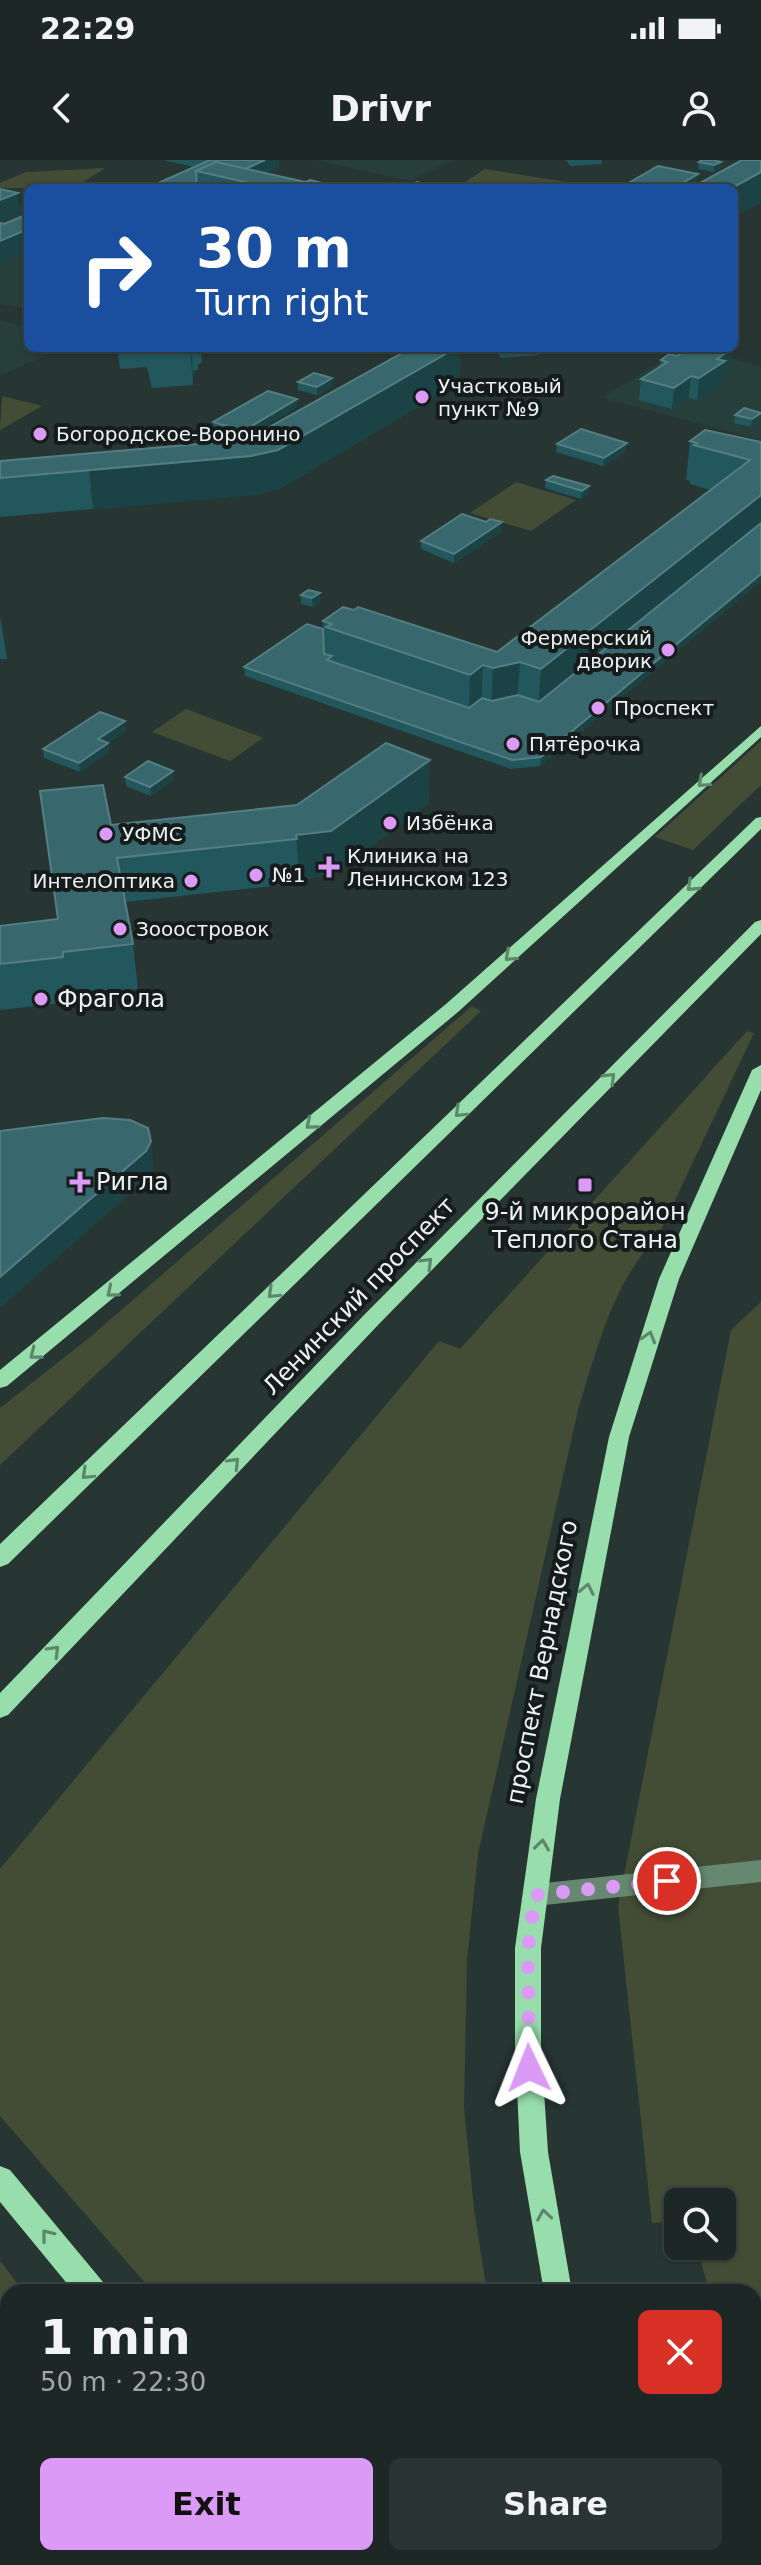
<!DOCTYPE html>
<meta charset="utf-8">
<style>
body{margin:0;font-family:"DejaVu Sans",sans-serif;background:#2a3432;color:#f1f3f6;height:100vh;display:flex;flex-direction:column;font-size:30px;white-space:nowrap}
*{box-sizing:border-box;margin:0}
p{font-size:26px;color:#a0a6a7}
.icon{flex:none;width:44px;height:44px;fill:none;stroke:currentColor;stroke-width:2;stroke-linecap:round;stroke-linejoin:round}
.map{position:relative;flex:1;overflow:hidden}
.drawer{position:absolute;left:0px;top:2124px;width:762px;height:282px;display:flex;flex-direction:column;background:#1d2826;border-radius:24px 24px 0 0;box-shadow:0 2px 6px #0004,0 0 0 2px #3b4443}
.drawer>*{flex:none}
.banner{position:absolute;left:24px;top:24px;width:714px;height:168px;border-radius:12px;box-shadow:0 2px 6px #0004,0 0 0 2px #3b4443;background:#1a4fa0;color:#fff;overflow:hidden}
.controls{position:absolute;left:664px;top:2028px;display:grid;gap:16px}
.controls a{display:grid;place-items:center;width:72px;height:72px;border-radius:12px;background:#1d2826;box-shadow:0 2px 6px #0004,0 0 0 2px #3b4443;font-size:40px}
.pin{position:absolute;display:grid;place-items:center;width:68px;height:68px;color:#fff;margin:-34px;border:4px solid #fff;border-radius:50%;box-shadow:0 2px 8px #0007}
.me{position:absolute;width:88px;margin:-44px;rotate:358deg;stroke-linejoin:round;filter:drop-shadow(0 0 6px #0008)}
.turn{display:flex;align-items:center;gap:28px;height:168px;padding:0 40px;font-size:36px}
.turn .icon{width:104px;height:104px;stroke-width:2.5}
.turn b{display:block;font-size:56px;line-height:68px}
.round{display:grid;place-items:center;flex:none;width:84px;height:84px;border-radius:12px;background:#2a3432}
.overview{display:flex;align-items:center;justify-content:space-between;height:136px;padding:0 40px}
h1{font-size:48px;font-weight:800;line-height:60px}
.cta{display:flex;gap:16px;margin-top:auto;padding:16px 40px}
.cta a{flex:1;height:92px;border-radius:12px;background:#da9af6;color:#111;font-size:32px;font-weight:800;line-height:92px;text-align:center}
.cta a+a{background:#2a3432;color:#f1f3f6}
.status{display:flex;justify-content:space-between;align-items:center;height:56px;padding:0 40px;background:#1d2826;direction:ltr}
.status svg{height:22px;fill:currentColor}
header{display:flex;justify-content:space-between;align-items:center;height:104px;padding:0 40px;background:#1d2826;font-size:36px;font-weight:800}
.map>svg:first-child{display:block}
</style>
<div class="status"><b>22:29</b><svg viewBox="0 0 49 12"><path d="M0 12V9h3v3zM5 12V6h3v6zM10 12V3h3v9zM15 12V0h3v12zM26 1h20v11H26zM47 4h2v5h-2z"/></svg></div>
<header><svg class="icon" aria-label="back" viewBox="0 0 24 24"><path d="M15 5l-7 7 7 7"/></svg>Drivr<svg class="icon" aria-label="person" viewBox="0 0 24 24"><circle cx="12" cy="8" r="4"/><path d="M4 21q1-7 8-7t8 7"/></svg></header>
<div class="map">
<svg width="761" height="2405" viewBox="0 0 761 2405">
<rect width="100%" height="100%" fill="#273633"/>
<g fill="#273f3a">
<path d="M315,0H452L410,21Z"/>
<path d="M0,38L28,45V149L0,144Z"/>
<path d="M0,160L28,168V188H62L0,216Z"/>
<path d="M697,190L761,206V280L603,238L671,195Z"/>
</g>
<g fill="#434d36">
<path d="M105,8L74,28H0V23L26,12Z"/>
<path d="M485,9L580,24L585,26L482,28L462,24Z"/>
<path d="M2,236L42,246L0,270Z"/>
<path d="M516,322L576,340L531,371L470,353Z"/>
<path d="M186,549L263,578L230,601L152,572Z"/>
<path d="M761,581V625L693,690L655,677Z"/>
<path d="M472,846L481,851L0,1305V1248L89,1178Z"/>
<path d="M747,871L754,873L658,1076C613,1122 597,1189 578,1250L478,1694L467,1800L464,1947L474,2049L487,2132H153L0,1956V1709L439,1181L460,1189Z"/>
<path d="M761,1142V2302L754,2279V2132H710L696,2086H722V2042H678V2061L652,2063L618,1746L731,1170Z"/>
<path d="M0,2101L24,2132H8V2398H235L240,2405H0Z"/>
<path d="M368,2398H541L543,2405H373Z"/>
</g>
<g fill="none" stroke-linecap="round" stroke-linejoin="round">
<path fill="#678870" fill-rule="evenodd" d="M761,1700V1722L535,1746L526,1743L523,1735L526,1727L535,1724Z"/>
<g fill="#97deac" fill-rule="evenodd">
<path d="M761,566V577L458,852L7,1226L0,1228V1210L446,844Z"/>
<path d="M761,657V669L8,1404L0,1407V1384L756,658Z"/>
<path d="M761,760V774L379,1164L8,1555L0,1558V1533L365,1154L755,762Z"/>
<path d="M761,905V930L679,1119L629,1277L560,1639L541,1788V1886L548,1992L572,2132H544L520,1992L515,1886V1788L536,1639L609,1277L659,1119L752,910Z"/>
<path d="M0,2006L10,2010L103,2122L107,2132H74L0,2042Z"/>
<path d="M287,2398H322L325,2405H290Z"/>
<path d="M612,2398H644L646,2405H614Z"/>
</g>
</g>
<g fill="#22575d">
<path d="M163,0H279V7L266,13L305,22L322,23V26L332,28H150L149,27L194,7Z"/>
<path d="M566,0H602V4L570,6Z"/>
<path d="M702,0L720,9L714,12L698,9L699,2Z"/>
<path d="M117,188H201L202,203L198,204V210L193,211V225L152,228L147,207L120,209Z"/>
<path d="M411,188H460L459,223L279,329L253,335L0,357V301L246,280Z"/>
<path d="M495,188H540L539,195L501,198Z"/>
<path d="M661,200L730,210L724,214L723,222L697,240L689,238L672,249L639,240L641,219L660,206Z"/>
<path d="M298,222L332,226L317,235L298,230Z"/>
<path d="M297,247L243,279L214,270L213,262Z"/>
<path d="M735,255L760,261L751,267L734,263Z"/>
<path d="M690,281L761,282V421L540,606L511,609L245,516L244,507L323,469V461L497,492L710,330L690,324V321L686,320Z"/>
<path d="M627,283L626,291L603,306L556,292L557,284Z"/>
<path d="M546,320L589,326L588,334L581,339L545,328Z"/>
<path d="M486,362L502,371L454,403L421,389V381Z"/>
<path d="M308,430L320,442L313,447L301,444V435Z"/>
<path d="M0,455L7,499H0Z"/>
<path d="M126,570L108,583L109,592L80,612L44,598L43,589Z"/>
<path d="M125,617L173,620L151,636L126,626Z"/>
<path d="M429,643L332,715L299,719V723L125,742L133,784L138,829L69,837L70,842L0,850V766L58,759L111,665Z"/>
</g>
<g fill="#1b4346">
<path d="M265,0H279V7L246,22L226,18Z"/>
<path d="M721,2L720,9L714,12V5Z"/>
<path d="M761,12V42L734,58V28H732Z"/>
<path d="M698,14L697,21L685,28H674Z"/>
<path d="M18,33L20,52L0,61V40Z"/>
<path d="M28,69V90L0,102V81Z"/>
<path d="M190,188H192L193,225Z"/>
<path d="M456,188H460L459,223L279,329L253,335L93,350L89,310L251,296Z"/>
<path d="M733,188L730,210L724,214L723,222L697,240L699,218L717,199Z"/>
<path d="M691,216L689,238L672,249L674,228Z"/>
<path d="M332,218V226L317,235V227Z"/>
<path d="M297,239V247L243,279V271Z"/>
<path d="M761,253L760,261L751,267L752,259Z"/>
<path d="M627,283L626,291L603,306L604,298Z"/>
<path d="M589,326L588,334L581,339L582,331Z"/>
<path d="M761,335V371L538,551L541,509Z"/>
<path d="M502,362V371L454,403V394Z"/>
<path d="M761,414V421L540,606L541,597Z"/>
<path d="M320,433V442L313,447L312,438Z"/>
<path d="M520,502L517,544L491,550L493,508Z"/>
<path d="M483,505L481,547L469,557L470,515Z"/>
<path d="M125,561L126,570L99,589L98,579Z"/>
<path d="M108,583L109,592L80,612L79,603Z"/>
<path d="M430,600L429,643L332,715L299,719L296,675Z"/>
<path d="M173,611V620L151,636L150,627Z"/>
<path d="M151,981L154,1008L149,1017L0,1148V1117Z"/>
</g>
<g fill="#38686d" stroke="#547e82" stroke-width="2">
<path d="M210,0H265L245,9L216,2L196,11L197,28H155L149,27Z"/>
<path d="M702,0H713L721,2L714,5L699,2Z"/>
<path d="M742,0H761V12L732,28H691Z"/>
<path d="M216,2L332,28H272L196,11Z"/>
<path d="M658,6L698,14L674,28H641L625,25Z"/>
<path d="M310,20L322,23L317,25L305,22Z"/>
<path d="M417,22L433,26L429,28H406Z"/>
<path d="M0,29L18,33L0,40Z"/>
<path d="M28,54V69L0,81V63L4,64Z"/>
<path d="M149,188H184L149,190Z"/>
<path d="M411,188H456L278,290L251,296L0,318V301L246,280Z"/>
<path d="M689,188H733L717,199L725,201L699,218L691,216L674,228L641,219L667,202L661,200L669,194L677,196Z"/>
<path d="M314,213L332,218L317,227L298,222Z"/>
<path d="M268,231L297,239L243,271L213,262Z"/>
<path d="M744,248L761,253L752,259L735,255Z"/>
<path d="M581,269L627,283L604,298L557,284Z"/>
<path d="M705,270L761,282V335L541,509L520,502L493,508L483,505L470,515L326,467L332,464L323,461L343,447L354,450L358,447L497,492L750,300L694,285L697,283L690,281Z"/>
<path d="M553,316L589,326L582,331L546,320Z"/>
<path d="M462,354L486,362L490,359L502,362L454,394L421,381Z"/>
<path d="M761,363V414L541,597L512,600L244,507L307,464L323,469L324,494L332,496L327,500L469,548L482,538L492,541L518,535L539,542Z"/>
<path d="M308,430L320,433L312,438L301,435Z"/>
<path d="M100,552L125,561L98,579L108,583L79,603L43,589Z"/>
<path d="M386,583L430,600L331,671L296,675L297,679L117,698L133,784L63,792V797L0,804V766L58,759L40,631L103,625L111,665L297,645Z"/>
<path d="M148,601L173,611L150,627L125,617Z"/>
<path d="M103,958L130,960L148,968L151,981L146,991L0,1117V971Z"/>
</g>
<defs><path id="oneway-chevron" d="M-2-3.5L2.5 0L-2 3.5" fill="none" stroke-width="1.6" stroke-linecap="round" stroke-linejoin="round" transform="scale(2)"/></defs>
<g stroke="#5c876b">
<use href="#oneway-chevron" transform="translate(703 622) rotate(138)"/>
<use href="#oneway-chevron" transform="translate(692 726) rotate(137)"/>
<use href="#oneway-chevron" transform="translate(510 796) rotate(138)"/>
<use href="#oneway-chevron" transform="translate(610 918) rotate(-45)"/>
<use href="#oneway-chevron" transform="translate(460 952) rotate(136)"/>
<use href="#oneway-chevron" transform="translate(311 964) rotate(140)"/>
<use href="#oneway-chevron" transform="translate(427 1103) rotate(-45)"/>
<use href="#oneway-chevron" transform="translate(112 1132) rotate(140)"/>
<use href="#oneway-chevron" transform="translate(273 1133) rotate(136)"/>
<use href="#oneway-chevron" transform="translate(649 1177) rotate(-73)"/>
<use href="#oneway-chevron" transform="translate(35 1194) rotate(142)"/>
<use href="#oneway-chevron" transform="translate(234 1303) rotate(-46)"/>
<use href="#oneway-chevron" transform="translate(87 1314) rotate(136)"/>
<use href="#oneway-chevron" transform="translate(587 1429) rotate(-78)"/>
<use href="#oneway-chevron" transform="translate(54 1491) rotate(-46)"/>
<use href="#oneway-chevron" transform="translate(542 1685) rotate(-82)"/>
<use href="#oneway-chevron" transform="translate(544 2055) rotate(-99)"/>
<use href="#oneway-chevron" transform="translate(47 2075) rotate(-129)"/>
</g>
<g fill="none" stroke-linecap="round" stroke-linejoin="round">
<path stroke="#da9af6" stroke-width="14" stroke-dasharray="0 25.2" d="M529,1908L528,1788L535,1735L667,1721"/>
</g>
<g fill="#da9af6" stroke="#151c1b" stroke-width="3">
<circle cx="422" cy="237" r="8"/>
<circle cx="40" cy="274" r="8"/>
<circle cx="668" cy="490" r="8"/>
<circle cx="598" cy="548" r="8"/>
<circle cx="513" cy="584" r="8"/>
<circle cx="390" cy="663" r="8"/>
<circle cx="106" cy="674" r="8"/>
<path d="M325 695h8v8h8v8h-8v8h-8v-8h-8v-8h8z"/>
<circle cx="256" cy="715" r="8"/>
<circle cx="191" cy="721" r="8"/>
<circle cx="120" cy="769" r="8"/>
<circle cx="41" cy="839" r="8"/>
<path d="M76 1010h8v8h8v8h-8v8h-8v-8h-8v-8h8z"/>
<rect x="577" y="1017" width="16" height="16" rx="4"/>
</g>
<g text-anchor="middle" stroke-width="8" stroke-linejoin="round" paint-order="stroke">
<g font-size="20" fill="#ebf4f2" stroke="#151c1b" text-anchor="start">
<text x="438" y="233">Участковый<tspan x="438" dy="23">пункт №9</tspan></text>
<text x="56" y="281">Богородское-Воронино</text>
<text x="652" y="485" text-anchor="end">Фермерский<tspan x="652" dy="23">дворик</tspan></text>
<text x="614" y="555">Проспект</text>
<text x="529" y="591">Пятёрочка</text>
<text x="406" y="670">Избёнка</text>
<text x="122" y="681">УФМС</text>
<text x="347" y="703">Клиника на<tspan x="347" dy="23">Ленинском 123</tspan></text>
<text x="272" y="722">№1</text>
<text x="175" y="728" text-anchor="end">ИнтелОптика</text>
<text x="136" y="776">Зооостровок</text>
</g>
<g font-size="24" fill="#ebf4f2" stroke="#151c1b" text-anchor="start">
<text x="57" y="847">Фрагола</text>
<text x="96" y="1030">Ригла</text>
<text x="585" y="1060" text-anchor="middle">9-й микрорайон<tspan x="585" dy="28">Теплого Стана</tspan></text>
</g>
<g font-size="24" fill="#ebf4f2" stroke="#151c1b">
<text transform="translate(359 1136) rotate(-46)" y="8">Ленинский проспект</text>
<text transform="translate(542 1502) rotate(-79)" y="8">проспект Вернадского</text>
</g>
</g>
</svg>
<div class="controls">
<a><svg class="icon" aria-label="search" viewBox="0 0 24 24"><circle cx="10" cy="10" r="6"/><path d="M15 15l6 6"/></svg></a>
</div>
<div class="pin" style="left:667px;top:1721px;background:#d93025"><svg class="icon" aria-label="arrive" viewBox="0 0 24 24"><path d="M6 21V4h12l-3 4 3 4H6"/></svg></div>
<svg class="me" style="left:529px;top:1908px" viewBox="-20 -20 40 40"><path d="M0-17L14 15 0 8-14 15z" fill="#da9af6" stroke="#fff" stroke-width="4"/></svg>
<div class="banner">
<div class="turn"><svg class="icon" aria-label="right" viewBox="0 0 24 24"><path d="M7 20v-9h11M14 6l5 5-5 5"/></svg><div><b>30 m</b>Turn right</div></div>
</div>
<section class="drawer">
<div class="overview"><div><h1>1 min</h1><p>50 m · 22:30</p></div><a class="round" style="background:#d93025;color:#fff"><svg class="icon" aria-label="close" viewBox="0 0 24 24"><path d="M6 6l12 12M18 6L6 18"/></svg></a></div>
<div class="cta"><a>Exit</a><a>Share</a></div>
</section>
</div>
